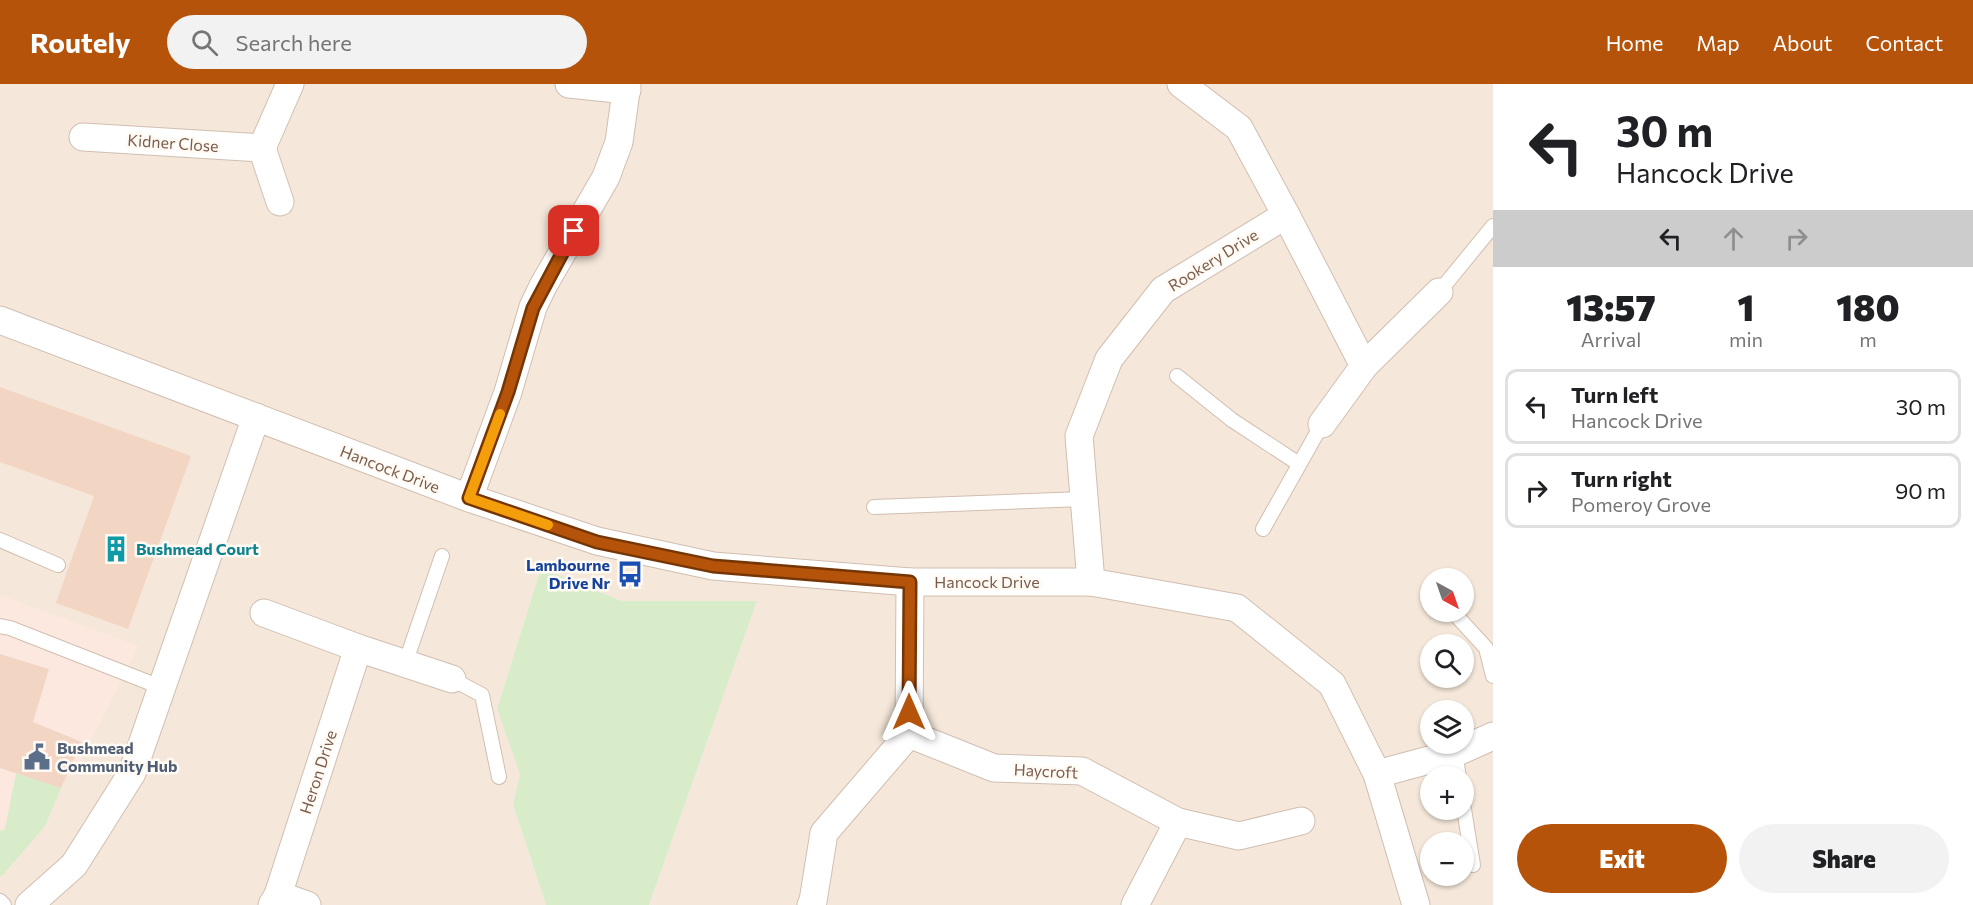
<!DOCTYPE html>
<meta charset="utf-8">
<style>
body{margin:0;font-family:Commissioner,sans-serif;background:#f2f2f2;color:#202124;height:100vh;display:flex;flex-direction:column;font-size:22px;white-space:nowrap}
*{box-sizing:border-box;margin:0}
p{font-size:20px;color:#757577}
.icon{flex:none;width:33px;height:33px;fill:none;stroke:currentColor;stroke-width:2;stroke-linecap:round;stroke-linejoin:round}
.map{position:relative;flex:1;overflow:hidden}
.side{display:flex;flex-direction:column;background:#fff;width:480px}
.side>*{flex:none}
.hud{background:#fff;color:#202124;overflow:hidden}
.needle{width:39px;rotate:140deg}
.fabs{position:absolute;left:1420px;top:484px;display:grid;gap:12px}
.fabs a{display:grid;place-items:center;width:54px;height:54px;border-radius:50%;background:#fff;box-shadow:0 2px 4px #0004;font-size:30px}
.pin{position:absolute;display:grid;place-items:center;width:51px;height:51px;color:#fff;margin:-26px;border-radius:12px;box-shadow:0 3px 9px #0006}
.me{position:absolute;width:66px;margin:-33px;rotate:0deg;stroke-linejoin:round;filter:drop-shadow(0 0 4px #0008)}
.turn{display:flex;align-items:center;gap:21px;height:126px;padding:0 24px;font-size:27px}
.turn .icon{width:78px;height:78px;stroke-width:2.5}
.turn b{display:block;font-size:42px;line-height:51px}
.lanes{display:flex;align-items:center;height:57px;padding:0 24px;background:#0003;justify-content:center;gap:30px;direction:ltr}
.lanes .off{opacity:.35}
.eta{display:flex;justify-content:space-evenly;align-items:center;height:102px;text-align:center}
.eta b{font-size:36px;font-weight:800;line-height:42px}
.primary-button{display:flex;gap:12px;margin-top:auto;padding:12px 24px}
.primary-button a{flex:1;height:69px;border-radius:36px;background:#b45309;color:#fff;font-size:24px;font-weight:800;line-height:69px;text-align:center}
.primary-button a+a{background:#f2f2f2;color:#202124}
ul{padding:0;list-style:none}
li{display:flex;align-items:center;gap:18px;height:75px;margin:0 12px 9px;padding:0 12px;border:3px solid #e0e0e0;border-radius:12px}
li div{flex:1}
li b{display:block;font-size:22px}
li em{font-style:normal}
header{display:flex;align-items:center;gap:36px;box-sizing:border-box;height:84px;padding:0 30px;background:#b45309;color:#fff}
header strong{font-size:28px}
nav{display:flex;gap:33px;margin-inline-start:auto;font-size:21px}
.search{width:420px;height:54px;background:#f2f2f2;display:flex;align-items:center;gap:15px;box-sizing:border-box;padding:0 21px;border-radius:33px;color:#757577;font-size:22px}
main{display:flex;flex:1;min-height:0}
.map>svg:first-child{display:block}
</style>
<header>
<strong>Routely</strong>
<div class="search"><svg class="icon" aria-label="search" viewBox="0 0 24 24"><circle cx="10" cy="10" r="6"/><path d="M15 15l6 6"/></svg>Search here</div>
<nav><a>Home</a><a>Map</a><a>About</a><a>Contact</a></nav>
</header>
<main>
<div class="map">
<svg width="1493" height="821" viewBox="0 0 1493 821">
<rect width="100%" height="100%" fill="#fdf6ec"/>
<path fill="#f5e8da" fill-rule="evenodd" d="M0,0H1493V821H649L757,517H622L541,484L497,625L521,690L513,721L546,821H0ZM1431,495H1464V528H1431ZM1431,561H1464V594H1431ZM1431,627H1464V660H1431ZM1431,693H1464V726H1431ZM1431,759H1464V792H1431Z"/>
<path fill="#fde8e0" d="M0,511L138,562L73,692L16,689L5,745L0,747Z"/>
<g fill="#d8ecc9">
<path d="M541,484L622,517H757L649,821H546L513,721L520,690L497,625Z"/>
<path d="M16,689L61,704L45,742L2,792H0V747L5,745Z"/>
</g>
<g fill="#f3d5c3">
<path d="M0,303L191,372L128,545L56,519L94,412L0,378Z"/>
<path d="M0,570L49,585L33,638L82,658L61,704L0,684Z"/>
</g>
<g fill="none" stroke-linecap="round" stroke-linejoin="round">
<g stroke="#d1beb0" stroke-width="16">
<g id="service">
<path d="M1439,208L1493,142"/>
<path d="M1177,292L1232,336L1299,380"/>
<path d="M874,423L1084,415"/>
<path d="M1263,445L1322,340"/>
<path d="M0,456L58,481"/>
<path d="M1453,528L1486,564L1493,592"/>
<path d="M0,542L10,544L163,604"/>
<path d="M405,580L442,472"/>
<path d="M452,595L482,611L499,693"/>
<path d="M1455,669L1459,693"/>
<path d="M1464,725L1473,781"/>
<path d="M0,817L4,821"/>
</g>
</g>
<g stroke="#d1beb0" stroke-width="29">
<g id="minor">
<path d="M569,0L627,6"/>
<path d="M83,53L262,64L290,0"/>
<path d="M262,64L280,118"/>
<path d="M1286,131L1364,282L1322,340"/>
<path d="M0,236L469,414L597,457L713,482L910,498H1091L1237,524L1332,600L1377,690L1416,821"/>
<path d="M1364,282L1439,208"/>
<path d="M469,414L508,308L533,223L543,202L606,93L619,58L627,0"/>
<path d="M1091,498L1079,352L1109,275L1163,206L1286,131L1239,44L1181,0"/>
<path d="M264,529L358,564"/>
<path d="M909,650L994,684L1082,687L1178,738L1135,821"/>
<path d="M1377,690L1455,669L1493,652"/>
<path d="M1178,738L1239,752L1301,737"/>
<path d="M278,811L358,564L452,595"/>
<path d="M29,821L74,781L132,689L256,333"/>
<path d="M272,821L278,811L307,821"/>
<path d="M811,821L813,817L824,749L909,650L910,498"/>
</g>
</g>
<use href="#service" stroke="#fff" stroke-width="14"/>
<use href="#minor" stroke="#fff" stroke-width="27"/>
</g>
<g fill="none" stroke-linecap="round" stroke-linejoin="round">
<g stroke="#753606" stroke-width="15">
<path id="route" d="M574,147L533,224L508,308L469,414L597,458L713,482L910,498L909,628"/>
</g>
<use href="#route" stroke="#b45309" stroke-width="10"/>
<path stroke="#f59e0b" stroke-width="10" d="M500,330L469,414L548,441"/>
</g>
<defs>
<g id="building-bare" transform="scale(2.07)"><path d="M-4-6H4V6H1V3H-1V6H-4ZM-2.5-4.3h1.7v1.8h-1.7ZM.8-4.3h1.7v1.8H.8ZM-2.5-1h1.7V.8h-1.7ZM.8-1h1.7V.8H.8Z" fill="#0f9aa8" stroke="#fffaf3" stroke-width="2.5" paint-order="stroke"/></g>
<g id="bus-bare" transform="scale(2.07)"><path d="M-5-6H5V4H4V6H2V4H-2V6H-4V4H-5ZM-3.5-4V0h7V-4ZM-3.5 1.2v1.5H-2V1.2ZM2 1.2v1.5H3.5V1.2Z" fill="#1a4fb4" stroke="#fffaf3" stroke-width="2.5" paint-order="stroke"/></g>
<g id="civic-bare" transform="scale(2.07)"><path d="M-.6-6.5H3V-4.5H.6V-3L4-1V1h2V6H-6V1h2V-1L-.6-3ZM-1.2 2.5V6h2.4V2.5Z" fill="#5c6f8a" stroke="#fffaf3" stroke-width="2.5" paint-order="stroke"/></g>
</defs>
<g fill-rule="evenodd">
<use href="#building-bare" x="116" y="465"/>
<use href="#bus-bare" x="630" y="490"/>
<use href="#civic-bare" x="37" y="673"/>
</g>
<g text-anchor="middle" stroke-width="5" stroke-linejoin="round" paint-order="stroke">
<g font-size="16" fill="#7a5c4d" stroke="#fffaf3">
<text transform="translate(173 59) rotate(4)" y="6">Kidner Close</text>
<text transform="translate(1213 176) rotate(-32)" y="6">Rookery Drive</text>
<text transform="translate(390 385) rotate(21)" y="6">Hancock Drive</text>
<text x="987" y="504">Hancock Drive</text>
<text transform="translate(1046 687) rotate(3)" y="6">Haycroft</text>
<text transform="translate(318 688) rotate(-72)" y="6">Heron Drive</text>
</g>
<g font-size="16" font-weight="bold" fill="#0d838f" stroke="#fffaf3" text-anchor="start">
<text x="136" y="471">Bushmead Court</text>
</g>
<g font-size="16" font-weight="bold" fill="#164399" stroke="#fffaf3" text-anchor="end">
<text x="610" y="487">Lambourne<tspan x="610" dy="18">Drive Nr</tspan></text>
</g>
<g font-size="16" font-weight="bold" fill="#4e5e75" stroke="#fffaf3" text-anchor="start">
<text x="57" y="670">Bushmead<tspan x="57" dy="18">Community Hub</tspan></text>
</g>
</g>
</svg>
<div class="fabs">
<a><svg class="needle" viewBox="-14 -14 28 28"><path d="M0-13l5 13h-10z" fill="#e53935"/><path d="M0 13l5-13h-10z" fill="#757577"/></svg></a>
<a><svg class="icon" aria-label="search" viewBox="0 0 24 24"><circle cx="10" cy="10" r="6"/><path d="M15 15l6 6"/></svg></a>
<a><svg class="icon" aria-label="layers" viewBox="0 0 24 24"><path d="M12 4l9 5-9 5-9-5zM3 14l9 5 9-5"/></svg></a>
<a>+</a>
<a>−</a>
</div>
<div class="pin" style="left:574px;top:147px;background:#d93025"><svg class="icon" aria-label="arrive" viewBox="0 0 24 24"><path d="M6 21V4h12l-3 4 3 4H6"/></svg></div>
<svg class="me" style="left:909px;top:628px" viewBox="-20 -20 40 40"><path d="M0-17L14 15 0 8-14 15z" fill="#b45309" stroke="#fff" stroke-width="4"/></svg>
</div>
<section class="side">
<div class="hud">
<div class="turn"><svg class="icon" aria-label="left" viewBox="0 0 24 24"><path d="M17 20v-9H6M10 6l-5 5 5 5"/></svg><div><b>30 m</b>Hancock Drive</div></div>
<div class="lanes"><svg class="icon" aria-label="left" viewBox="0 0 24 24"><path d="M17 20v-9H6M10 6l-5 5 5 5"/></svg><svg class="icon off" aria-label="ahead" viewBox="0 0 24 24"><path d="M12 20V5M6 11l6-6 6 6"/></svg><svg class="icon off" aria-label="right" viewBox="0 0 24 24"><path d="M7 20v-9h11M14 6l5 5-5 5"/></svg></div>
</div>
<div class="eta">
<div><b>13:57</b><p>Arrival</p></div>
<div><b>1</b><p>min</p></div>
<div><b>180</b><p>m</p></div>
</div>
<ul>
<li><svg class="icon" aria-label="left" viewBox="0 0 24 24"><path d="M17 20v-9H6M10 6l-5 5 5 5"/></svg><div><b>Turn left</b><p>Hancock Drive</p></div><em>30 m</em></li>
<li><svg class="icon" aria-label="right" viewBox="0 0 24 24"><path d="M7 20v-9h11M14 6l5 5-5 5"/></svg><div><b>Turn right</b><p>Pomeroy Grove</p></div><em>90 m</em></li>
</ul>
<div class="primary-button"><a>Exit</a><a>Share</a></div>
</section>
</main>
